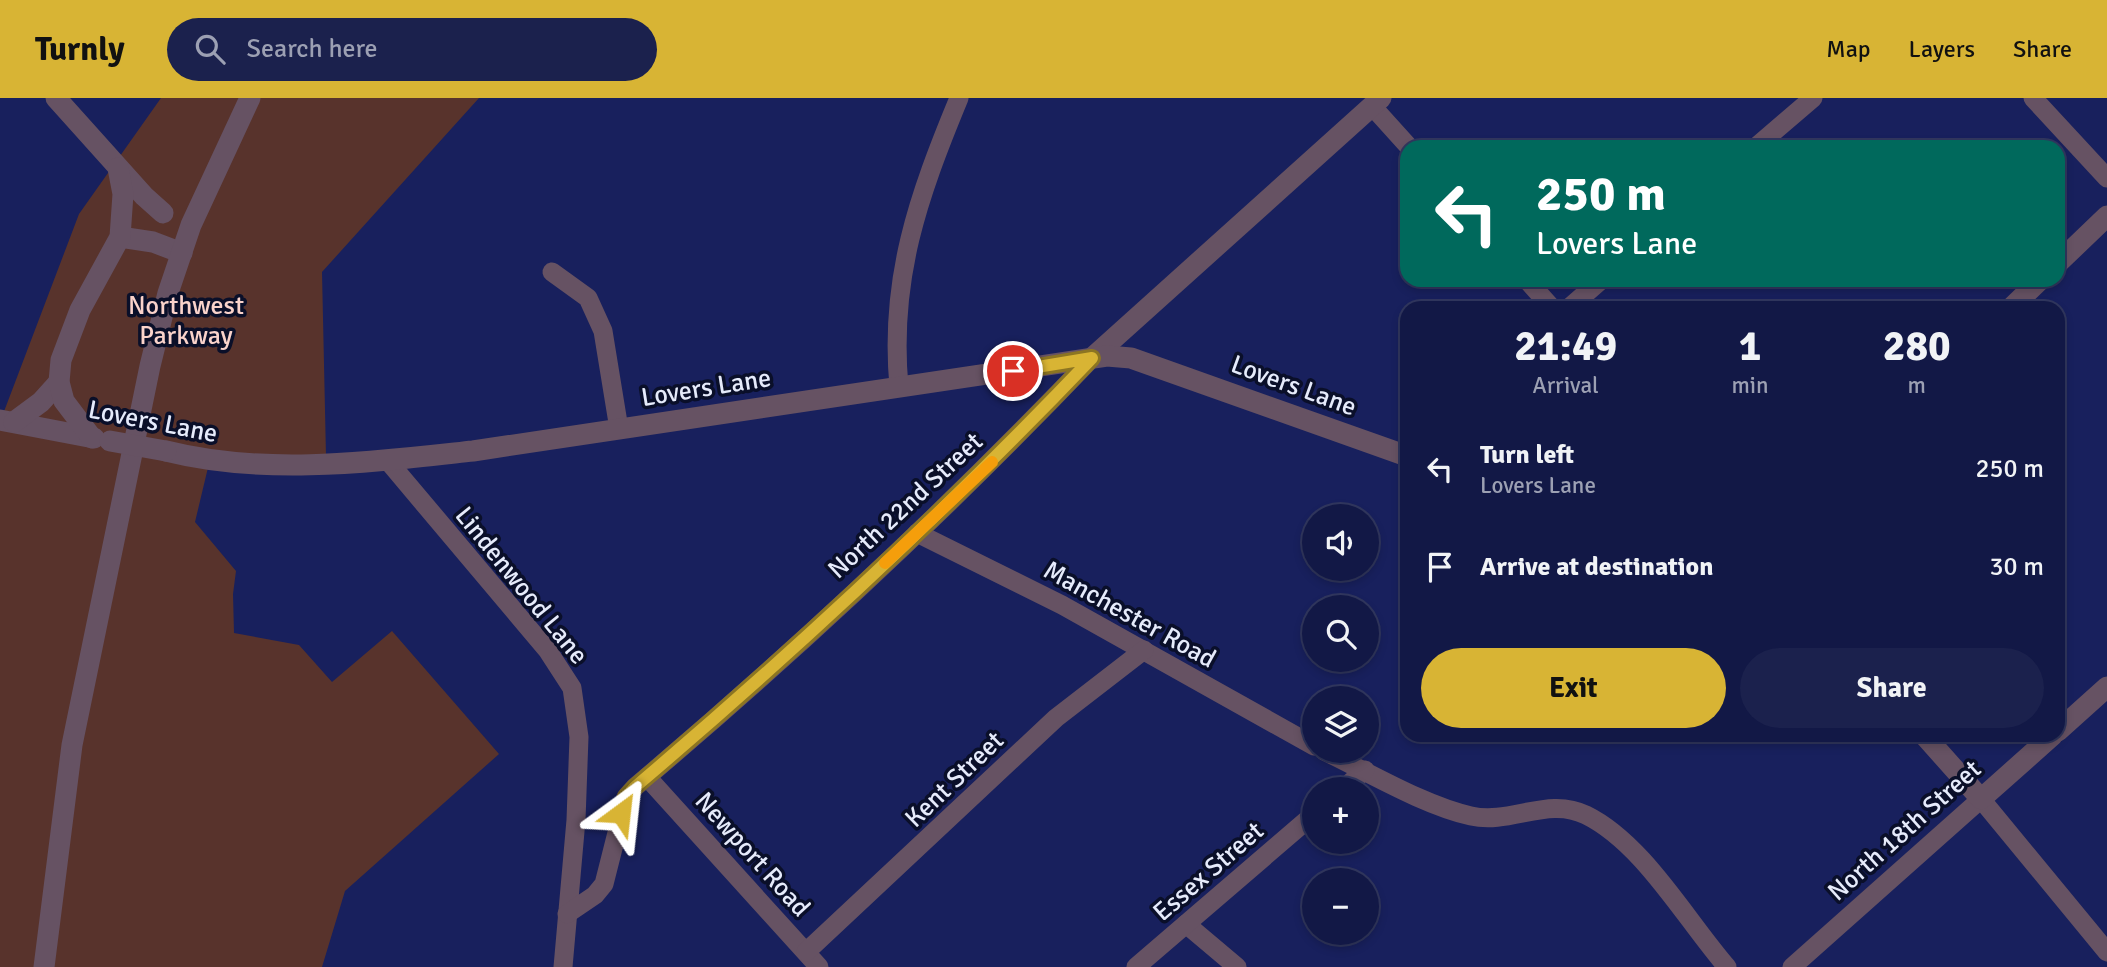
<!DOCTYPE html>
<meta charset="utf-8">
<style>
body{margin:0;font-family:Signika,sans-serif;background:#1b214d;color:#f1f3f6;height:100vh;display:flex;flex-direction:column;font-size:26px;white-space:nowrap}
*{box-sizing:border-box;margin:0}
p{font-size:23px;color:#9ca0b3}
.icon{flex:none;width:38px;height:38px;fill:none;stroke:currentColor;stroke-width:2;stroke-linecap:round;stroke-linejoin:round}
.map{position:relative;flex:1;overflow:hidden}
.drawer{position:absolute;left:1400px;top:203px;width:665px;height:441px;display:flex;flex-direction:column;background:#121846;border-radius:21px;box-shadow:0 4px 10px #0003,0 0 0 2px #31375f}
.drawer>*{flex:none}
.guide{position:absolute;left:1400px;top:42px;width:665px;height:147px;border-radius:21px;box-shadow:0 4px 10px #0003,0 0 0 2px #31375f;background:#00695c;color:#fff;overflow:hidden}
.fabs{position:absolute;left:1302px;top:406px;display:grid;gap:14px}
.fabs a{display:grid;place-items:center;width:77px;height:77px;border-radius:50%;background:#121846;box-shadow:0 4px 10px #0003,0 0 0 2px #31375f;font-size:35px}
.pin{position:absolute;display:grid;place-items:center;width:60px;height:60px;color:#fff;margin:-30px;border:4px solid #fff;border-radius:50%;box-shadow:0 2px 7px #0007}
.me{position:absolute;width:77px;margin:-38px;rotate:30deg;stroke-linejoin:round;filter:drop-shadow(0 0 5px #0008)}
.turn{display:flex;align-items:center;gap:24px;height:147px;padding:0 21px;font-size:32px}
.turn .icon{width:91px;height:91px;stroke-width:2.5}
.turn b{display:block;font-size:49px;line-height:60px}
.eta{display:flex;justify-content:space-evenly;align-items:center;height:119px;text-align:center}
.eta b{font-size:42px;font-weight:700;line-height:49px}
.action{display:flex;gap:14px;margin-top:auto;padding:14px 21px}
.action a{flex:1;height:80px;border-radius:42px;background:#d8b434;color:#111;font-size:28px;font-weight:700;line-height:80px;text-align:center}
.action a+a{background:#1b214d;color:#f1f3f6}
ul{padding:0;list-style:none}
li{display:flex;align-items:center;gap:21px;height:98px;padding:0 21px}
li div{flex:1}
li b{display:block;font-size:26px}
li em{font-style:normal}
header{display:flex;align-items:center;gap:42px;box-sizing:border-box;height:98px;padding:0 35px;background:#d8b434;color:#111}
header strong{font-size:33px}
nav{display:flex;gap:38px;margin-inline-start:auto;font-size:24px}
.search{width:490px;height:63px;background:#1b214d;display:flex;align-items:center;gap:18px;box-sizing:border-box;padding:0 24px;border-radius:38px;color:#9ca0b3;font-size:26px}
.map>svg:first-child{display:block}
</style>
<header>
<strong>Turnly</strong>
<div class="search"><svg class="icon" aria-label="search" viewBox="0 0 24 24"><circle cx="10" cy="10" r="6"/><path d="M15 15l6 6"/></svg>Search here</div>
<nav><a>Map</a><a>Layers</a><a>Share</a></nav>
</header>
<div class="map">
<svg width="2107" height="869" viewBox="0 0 2107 869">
<rect width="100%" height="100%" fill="#18205d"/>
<path fill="#58332c" d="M161,0H479L322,174L326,358L211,357L195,424L236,473L233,496L234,535L299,547L332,584L392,533L499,656L345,793L322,869H0V324L79,116Z"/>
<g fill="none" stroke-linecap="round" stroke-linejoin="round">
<g stroke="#665263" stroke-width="19">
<path d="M2033,0L2107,80"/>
<path d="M1372,8L1409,49"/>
<path d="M1756,49L1813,0"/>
<path d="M552,174L588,200L603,233L619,331"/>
<path d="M1527,182L1552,210"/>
<path d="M1569,210L1601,182"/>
<path d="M899,289C889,181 918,99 959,0"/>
<path d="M388,363L548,553L572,590L579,639L576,722L563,869"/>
<path d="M917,435L1062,507L1314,648"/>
<path d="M1324,653C1368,674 1425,708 1471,718C1511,727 1548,698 1586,717C1643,745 1686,822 1727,869"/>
<path d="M647,679L819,869"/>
<path d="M1343,691L1365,672"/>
<path d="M567,816L595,797L604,786L626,699L635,689C795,554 948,411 1092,260"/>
<path d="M1186,826L1237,869"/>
<path d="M806,854L1056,620L1144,552"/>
<path d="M1136,869L1314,716"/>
<path d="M1792,869L1981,701L2107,854"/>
</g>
<g stroke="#665263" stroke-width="21">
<path d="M56,0L144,98L163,115"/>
<path d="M120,139L153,144L182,155"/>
<path d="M2058,165L2107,118"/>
<path d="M2011,210L2040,182"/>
<path d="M1092,260L1381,0"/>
<path d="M0,322L94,340"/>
<path d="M14,324L41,304L59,284"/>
<path d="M92,340L64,303L59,284L61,262L80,212L120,139L123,96L118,70"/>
<path d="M166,353C266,378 372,364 473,353L1107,258L1131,260L1407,358"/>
<path d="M2058,633L2107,589"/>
<path d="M1924,637L1981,701L2053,637"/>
<path d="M44,869L72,647L150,268L168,195L191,127L250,0"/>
</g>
<path stroke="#665263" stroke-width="21" d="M110,343L166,353"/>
</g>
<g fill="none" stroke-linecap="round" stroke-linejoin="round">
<g stroke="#8c7522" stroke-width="18">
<path id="route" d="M621,715L626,699L635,689C794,554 948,411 1092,260L1013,273"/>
</g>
<use href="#route" stroke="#d8b434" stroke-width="12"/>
<path stroke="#f59e0b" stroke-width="12" d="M885,465L992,364"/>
</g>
<g text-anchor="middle" stroke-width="7" stroke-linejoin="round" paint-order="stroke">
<g font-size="26" fill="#fad3cb" stroke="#0a0f29">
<text x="186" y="216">Northwest<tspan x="186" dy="30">Parkway</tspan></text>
</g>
<g font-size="26" fill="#e6ebfb" stroke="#0a0f29">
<text transform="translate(1294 287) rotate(20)" y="9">Lovers Lane</text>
<text transform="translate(706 289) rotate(-9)" y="9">Lovers Lane</text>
<text transform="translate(153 323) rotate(11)" y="9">Lovers Lane</text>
<text transform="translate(905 407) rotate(-43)" y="9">North 22nd Street</text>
<text transform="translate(522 487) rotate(51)" y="9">Lindenwood Lane</text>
<text transform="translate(1130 516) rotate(29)" y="9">Manchester Road</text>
<text transform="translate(954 681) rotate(-44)" y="9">Kent Street</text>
<text transform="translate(1904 732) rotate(-42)" y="9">North 18th Street</text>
<text transform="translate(753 756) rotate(48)" y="9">Newport Road</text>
<text transform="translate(1208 773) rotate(-41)" y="9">Essex Street</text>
</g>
</g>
</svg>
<div class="fabs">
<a><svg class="icon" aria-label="sound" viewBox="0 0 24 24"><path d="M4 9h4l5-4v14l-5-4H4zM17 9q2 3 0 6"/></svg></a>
<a><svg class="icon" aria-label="search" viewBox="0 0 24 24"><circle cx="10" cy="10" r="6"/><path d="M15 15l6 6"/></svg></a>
<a><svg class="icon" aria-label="layers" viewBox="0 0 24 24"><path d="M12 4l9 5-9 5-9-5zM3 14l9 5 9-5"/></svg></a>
<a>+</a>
<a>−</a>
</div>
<div class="pin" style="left:1013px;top:273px;background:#d93025"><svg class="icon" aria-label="arrive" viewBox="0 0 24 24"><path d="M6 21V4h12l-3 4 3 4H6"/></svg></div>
<svg class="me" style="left:621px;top:715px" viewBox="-20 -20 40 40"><path d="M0-17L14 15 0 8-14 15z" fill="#d8b434" stroke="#fff" stroke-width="4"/></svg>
<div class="guide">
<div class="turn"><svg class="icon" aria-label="left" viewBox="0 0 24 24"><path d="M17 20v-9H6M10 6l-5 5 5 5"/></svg><div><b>250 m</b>Lovers Lane</div></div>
</div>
<section class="drawer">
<div class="eta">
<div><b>21:49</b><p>Arrival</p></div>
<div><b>1</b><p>min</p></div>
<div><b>280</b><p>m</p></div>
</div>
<ul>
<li><svg class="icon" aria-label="left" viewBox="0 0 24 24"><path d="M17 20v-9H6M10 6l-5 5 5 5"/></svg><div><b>Turn left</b><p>Lovers Lane</p></div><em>250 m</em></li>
<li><svg class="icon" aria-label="arrive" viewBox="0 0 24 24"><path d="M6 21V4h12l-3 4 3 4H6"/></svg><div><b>Arrive at destination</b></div><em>30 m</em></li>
</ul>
<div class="action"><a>Exit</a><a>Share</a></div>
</section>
</div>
